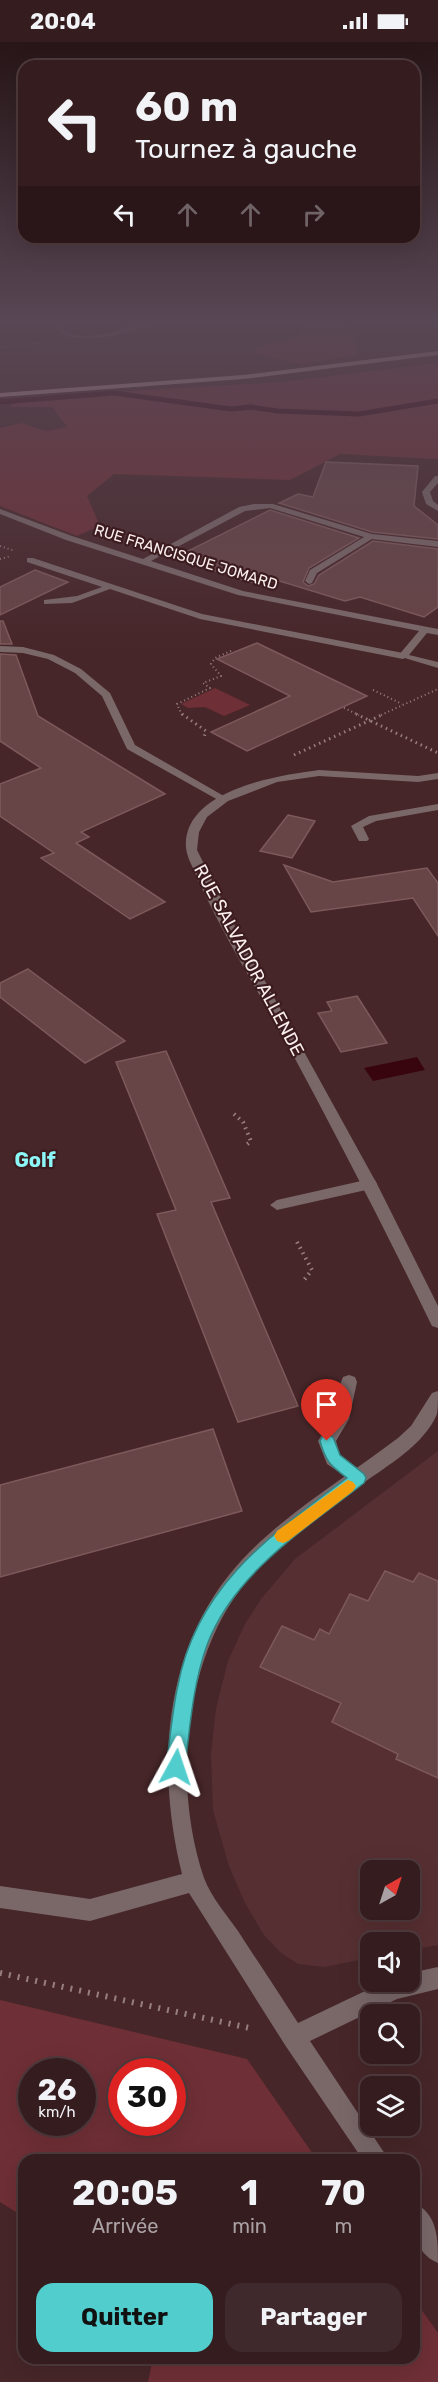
<!DOCTYPE html>
<html lang="fr">
<meta charset="utf-8">
<style>
body{margin:0;font-family:Rubik,sans-serif;background:#40292c;color:#f1f3f6;height:100vh;display:flex;flex-direction:column;font-size:22px;white-space:nowrap}
*{box-sizing:border-box;margin:0}
p{font-size:20px;color:#aaa1a4}
.icon{flex:none;width:33px;height:33px;fill:none;stroke:currentColor;stroke-width:2;stroke-linecap:round;stroke-linejoin:round}
.map{position:relative;flex:1;overflow:hidden}
.details{position:absolute;left:18px;top:2112px;width:402px;height:210px;display:flex;flex-direction:column;background:#351c1f;border-radius:18px;box-shadow:0 6px 24px #0002,0 0 0 2px #4f3a3d}
.details>*{flex:none}
.guide{position:absolute;left:18px;top:18px;width:402px;height:183px;border-radius:18px;box-shadow:0 6px 24px #0002,0 0 0 2px #4f3a3d;background:#351c1f;color:#f1f3f6;overflow:hidden}
.needle{width:39px;rotate:39deg}
.tools{position:absolute;left:360px;top:1818px;display:grid;gap:12px}
.tools a{display:grid;place-items:center;width:60px;height:60px;border-radius:12px;background:#351c1f;box-shadow:0 6px 24px #0002,0 0 0 2px #4f3a3d;font-size:30px}
.speed{position:absolute;left:18px;top:2016px;display:flex;gap:12px;font-size:30px;font-weight:700;text-align:center}
.speed>*{display:grid;place-content:center;width:78px;height:78px;border-radius:50%;background:#351c1f;box-shadow:0 6px 24px #0002,0 0 0 2px #4f3a3d;line-height:1}
.speed small{font-size:15px;font-weight:400}
.speed .limit{border:9px solid #d22;background:#fff;color:#111}
.pin{position:absolute;display:grid;place-items:center;width:51px;height:51px;color:#fff;margin:-62px -26px;border-radius:50% 50% 50% 0;rotate:-45deg;box-shadow:0 0 6px #0007}
.pin .icon{rotate:45deg}
.me{position:absolute;width:66px;margin:-33px;rotate:5deg;stroke-linejoin:round;filter:drop-shadow(0 0 4px #0008)}
.turn{display:flex;align-items:center;gap:21px;height:126px;padding:0 18px;font-size:27px}
.turn .icon{width:78px;height:78px;stroke-width:2.5}
.turn b{display:block;font-size:42px;line-height:51px}
.lanes{display:flex;align-items:center;height:57px;padding:0 18px;background:#0003;justify-content:center;gap:30px;direction:ltr}
.lanes .off{opacity:.35}
.eta{display:flex;justify-content:space-evenly;align-items:center;height:102px;text-align:center}
.eta b{font-size:36px;font-weight:700;line-height:42px}
.primary-button{display:flex;gap:12px;margin-top:auto;padding:12px 18px}
.primary-button a{flex:1;height:69px;border-radius:18px;background:#52cdcd;color:#111;font-size:24px;font-weight:700;line-height:69px;text-align:center}
.primary-button a+a{background:#40292c;color:#f1f3f6}
.status{display:flex;justify-content:space-between;align-items:center;height:42px;padding:0 30px;background:#351c1f;direction:ltr}
.status svg{height:16px;fill:currentColor}
.map>svg:first-child{display:block}
</style>
<div class="status"><b>20:04</b><svg viewBox="0 0 49 12"><path d="M0 12V9h3v3zM5 12V6h3v6zM10 12V3h3v9zM15 12V0h3v12zM26 1h20v11H26zM47 4h2v5h-2z"/></svg></div>
<div class="map">
<svg width="438" height="2340" viewBox="0 0 438 2340">
<rect width="100%" height="100%" fill="#472629"/>
<path fill="#562f32" fill-rule="evenodd" d="M438,1409V1903L410,1908V1900H370V1916L324,1925L298,1922L280,1910L264,1893L245,1861L229,1824L213,1768L211,1712L216,1667L228,1619L245,1582L261,1557L295,1517ZM370,1828H410V1868H370Z"/>
<g fill="#6f2f36" fill-rule="evenodd">
<path d="M300,278H351L358,313L301,322L253,311L260,301L298,295Z"/>
<path d="M438,321V417L340,412L290,438L114,432L87,454L100,484L77,494L0,464V386L22,381L46,389L67,385L52,365H8L28,355L282,340Z"/>
<path d="M215,646L250,663L224,674L205,665L188,666L181,662Z"/>
<path d="M0,1958L247,2017L317,2118H24V2175L0,2160ZM32,2030H82V2080H32ZM122,2030H172V2080H122Z"/>
<path d="M414,2257L438,2291V2340H148L153,2316H414Z"/>
</g>
<path fill="#38050f" d="M417,1015L425,1028L373,1039L364,1026Z"/>
<g fill="none" stroke-linecap="round" stroke-linejoin="round">
<path stroke="#38050f" stroke-width="5" d="M0,360L114,351L231,367L251,365L278,369L359,372L438,359"/>
</g>
<g fill="#674446" stroke="#7e595b" stroke-width="1.5">
<path d="M326,420L418,424L414,464L438,483V497L372,490L279,461L298,452L313,455Z"/>
<path d="M270,468L359,496L309,526L303,540L308,544L314,542L319,533L373,499L438,507V565L424,575L360,555L345,559L273,537L261,543L174,516Z"/>
<path d="M35,528L68,540L0,573V545Z"/>
<path d="M0,579H3L12,602H0Z"/>
<path d="M257,601L367,654L247,709L211,690L290,654L217,617Z"/>
<path d="M0,612L16,613L38,674L165,752L81,790L89,795L76,801L165,860L130,877L41,816L54,811L0,774V742L41,726L0,699Z"/>
<path d="M288,773L315,779L292,816L260,809Z"/>
<path d="M284,823L333,840L427,826L438,841V894L413,856L311,870Z"/>
<path d="M28,927L106,985L125,999L85,1021L0,955V941Z"/>
<path d="M357,954L387,1001L341,1010L318,971L332,969L327,960Z"/>
<path d="M166,1009L230,1156L211,1160L298,1364L238,1380L157,1172L176,1168L116,1020Z"/>
<path d="M213,1387L242,1469L0,1535V1443Z"/>
<path d="M385,1529L413,1540L419,1531L438,1539V1736L396,1717L398,1712L332,1680L341,1661L260,1625L282,1584L314,1598L320,1587L329,1592L350,1552L368,1559Z"/>
</g>
<g fill="none" stroke-linecap="round" stroke-linejoin="round">
<path stroke="#977f80" stroke-width="1.5" stroke-dasharray="1 2" stroke-linecap="butt" d="M0,305L47,300"/>
<g stroke="#977f80" stroke-width="2" stroke-dasharray="1 3" stroke-linecap="butt">
<path d="M0,504L15,509"/>
<path d="M0,517L11,514"/>
<path d="M373,648L402,662"/>
<path d="M344,666L359,673"/>
<path d="M182,673L177,662L210,646L203,641L221,634L211,622L215,616L233,608"/>
<path d="M381,673L438,647"/>
</g>
<g stroke="#977f80" stroke-width="3" stroke-dasharray="1.5 4" stroke-linecap="butt">
<path d="M182,672L206,689L204,695"/>
<path d="M356,672L438,711"/>
<path d="M294,713L384,672"/>
</g>
<g stroke="#977f80" stroke-width="4" stroke-dasharray="1.5 4.5" stroke-linecap="butt">
<path d="M234,1072L243,1080L251,1099L245,1104"/>
<path d="M297,1200L312,1228L304,1238"/>
</g>
<path stroke="#977f80" stroke-width="6" stroke-dasharray="2 7" stroke-linecap="butt" d="M0,1931L254,1987"/>
<g fill="#7a6869" fill-rule="evenodd">
<path d="M27,516H33L202,572L403,611L408,614L403,617L200,577L110,547L72,561L44,562V558L77,554L102,545L27,520Z"/>
<path d="M0,604L23,605L54,613L81,627L110,651L135,703L229,757L224,760L220,759L127,707L102,654L75,631L48,617L23,611L0,610Z"/>
<path d="M370,1137L375,1138L377,1142L375,1146L277,1168L270,1163L277,1158Z"/>
<path d="M349,1333L355,1335L357,1340L349,1377L336,1399L340,1413L364,1431L367,1436L364,1441L358,1443L327,1422L318,1399L332,1376L341,1340L343,1335Z"/>
</g>
<g fill="#7a6869" fill-rule="evenodd">
<path d="M53,278H59L66,290C96,304 133,278 164,278C140,289 86,304 62,292Z"/>
<path d="M435,434H438V441L430,450L433,459L438,463V469L426,462L422,450Z"/>
<path d="M254,462H273L372,492L438,499V505L372,497L317,531L312,541L309,542L305,539L310,528L364,495L270,466L245,469L151,519L243,549L438,587V593L427,591L409,613L438,620V626L398,614L419,589L238,553L66,498L0,472V467L72,494L143,517L239,465Z"/>
<path d="M319,728L418,734L438,731V737L418,740L319,734L277,740L228,759L207,775L199,790L197,808L239,892L377,1142L438,1264V1286L432,1284L430,1280C384,1185 335,1091 285,998C254,942 218,885 193,826C187,814 184,805 187,792C198,746 280,733 319,728Z"/>
<path d="M438,762V768L376,779L363,785L369,797L367,799H359L351,784L369,774Z"/>
<path d="M438,1349C438,1356 438,1366 437,1372C424,1403 388,1423 362,1442C320,1473 273,1504 242,1545C183,1622 173,1745 204,1836C211,1855 227,1873 238,1889C258,1920 278,1950 298,1981L384,1940H410V1931L438,1925V1947L397,1957L310,1999L389,2118H363L285,2003L189,1851L90,1879L0,1866V1844L90,1857L182,1832C157,1731 162,1617 229,1533C272,1479 343,1438 398,1396L411,1384L432,1351Z"/>
<path d="M414,2161C438,2172 438,2197 438,2221C412,2210 414,2184 414,2161Z"/>
</g>
<path fill="#c29ea0" fill-rule="evenodd" d="M438,309V313L243,337L0,355V351L243,333Z"/>
</g>
<linearGradient id="sky" x2="0" y2="1"><stop stop-color="#271517"/><stop offset="0.46" stop-color="#584754"/><stop offset="1" stop-color="#584754" stop-opacity="0"/></linearGradient>
<rect width="438" height="606" fill="url(#sky)"/>
<path fill="#52cdcd" stroke="#358585" stroke-width="1.5" d="M327,1393L333,1395L340,1413L364,1432L366,1436L364,1441C306,1486 234,1531 207,1603C193,1642 190,1684 185,1725L182,1731L176,1734L169,1731L166,1725C170,1698 172,1670 178,1643C197,1543 271,1493 347,1436C330,1423 326,1420 320,1399L322,1395Z"/>
<path fill="#f59e0b" d="M348,1438L353,1440L356,1444L353,1449L288,1499L283,1501L277,1499L274,1494L277,1489Z"/>
<g text-anchor="middle" stroke-width="4.5" stroke-linejoin="round" paint-order="stroke">
<g font-size="15" fill="#fcefef" stroke="#3c1c1f">
<text transform="translate(186 515) rotate(17)" y="5">RUE FRANCISQUE JOMARD</text>
</g>
<g font-size="18" fill="#fcefef" stroke="#3c1c1f">
<text transform="translate(249 918) rotate(62)" y="6">RUE SALVADOR ALLENDE</text>
</g>
<g font-size="20" font-weight="bold" fill="#8cf7f7" stroke="#3c1c1f">
<text x="35" y="1125">Golf</text>
</g>
</g>
</svg>
<div class="tools">
<a><svg class="needle" viewBox="-14 -14 28 28"><path d="M0-13l5 13h-10z" fill="#e53935"/><path d="M0 13l5-13h-10z" fill="#aaa1a4"/></svg></a>
<a><svg class="icon" aria-label="sound" viewBox="0 0 24 24"><path d="M4 9h4l5-4v14l-5-4H4zM17 9q2 3 0 6"/></svg></a>
<a><svg class="icon" aria-label="search" viewBox="0 0 24 24"><circle cx="10" cy="10" r="6"/><path d="M15 15l6 6"/></svg></a>
<a><svg class="icon" aria-label="layers" viewBox="0 0 24 24"><path d="M12 4l9 5-9 5-9-5zM3 14l9 5 9-5"/></svg></a>
</div>
<div class="speed"><div>26<small>km/h</small></div><div class="limit">30</div></div>
<div class="pin" style="left:327px;top:1399px;background:#d93025"><svg class="icon" aria-label="arrive" viewBox="0 0 24 24"><path d="M6 21V4h12l-3 4 3 4H6"/></svg></div>
<svg class="me" style="left:176px;top:1725px" viewBox="-20 -20 40 40"><path d="M0-17L14 15 0 8-14 15z" fill="#52cdcd" stroke="#fff" stroke-width="4"/></svg>
<div class="guide">
<div class="turn"><svg class="icon" aria-label="left" viewBox="0 0 24 24"><path d="M17 20v-9H6M10 6l-5 5 5 5"/></svg><div><b>60 m</b>Tournez à gauche</div></div>
<div class="lanes"><svg class="icon" aria-label="left" viewBox="0 0 24 24"><path d="M17 20v-9H6M10 6l-5 5 5 5"/></svg><svg class="icon off" aria-label="ahead" viewBox="0 0 24 24"><path d="M12 20V5M6 11l6-6 6 6"/></svg><svg class="icon off" aria-label="ahead" viewBox="0 0 24 24"><path d="M12 20V5M6 11l6-6 6 6"/></svg><svg class="icon off" aria-label="right" viewBox="0 0 24 24"><path d="M7 20v-9h11M14 6l5 5-5 5"/></svg></div>
</div>
<section class="details">
<div class="eta">
<div><b>20:05</b><p>Arrivée</p></div>
<div><b>1</b><p>min</p></div>
<div><b>70</b><p>m</p></div>
</div>
<div class="primary-button"><a>Quitter</a><a>Partager</a></div>
</section>
</div>
